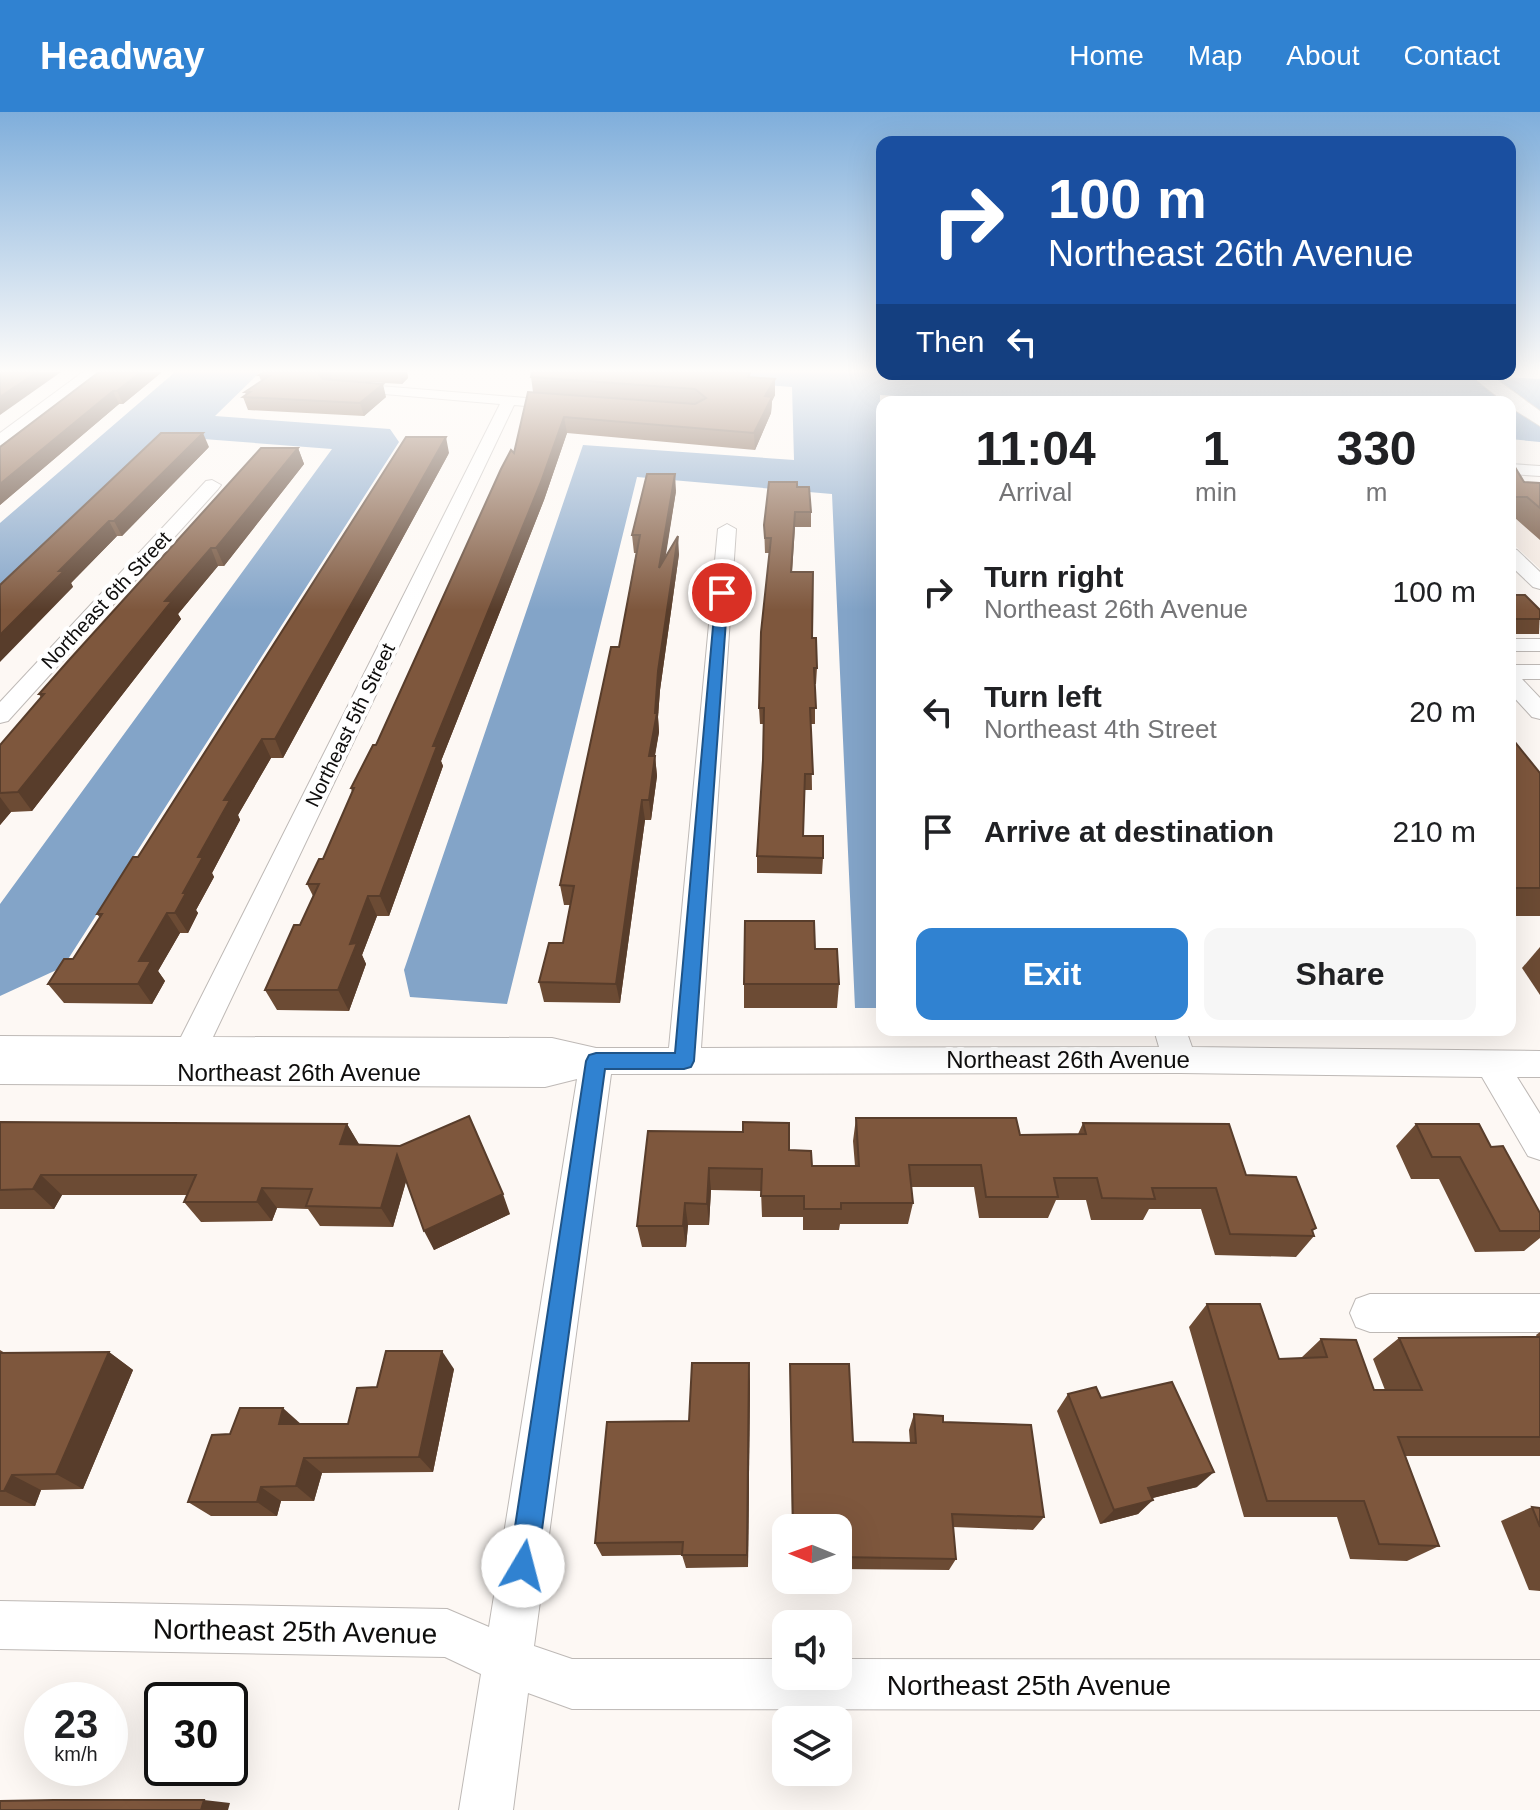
<!DOCTYPE html>
<style>
body{margin:0;font-family:Helvetica,sans-serif;background:#f6f6f6;color:#202124;height:100vh;display:flex;flex-direction:column;font-size:30px;white-space:nowrap}
*{box-sizing:border-box;margin:0}
p{font-size:26px;color:#757577}
.icon{flex:none;width:44px;height:44px;fill:none;stroke:currentColor;stroke-width:2;stroke-linecap:round;stroke-linejoin:round}
.map{position:relative;flex:1;overflow:hidden}
.side{position:absolute;left:876px;top:284px;width:640px;height:640px;display:flex;flex-direction:column;background:#fff;border-radius:16px;box-shadow:0 8px 32px #0002}
.side>*{flex:none}
.hud{position:absolute;left:876px;top:24px;width:640px;height:244px;border-radius:16px;box-shadow:0 8px 32px #0002;background:#1a4fa0;color:#fff;overflow:hidden}
.needle{width:52px;rotate:271deg}
.buttons{position:absolute;left:772px;top:1402px;display:grid;gap:16px}
.buttons a{display:grid;place-items:center;width:80px;height:80px;border-radius:16px;background:#fff;box-shadow:0 8px 32px #0002;font-size:40px}
.speed{position:absolute;left:24px;top:1570px;display:flex;gap:16px;font-size:40px;font-weight:700;text-align:center}
.speed>*{display:grid;place-content:center;width:104px;height:104px;border-radius:50%;background:#fff;box-shadow:0 8px 32px #0002;line-height:1}
.speed small{font-size:20px;font-weight:400}
.speed .limit{border:4px solid #111;border-radius:12px;background:#fff;color:#111}
.pin{position:absolute;display:grid;place-items:center;width:68px;height:68px;color:#fff;margin:-34px;border:4px solid #fff;border-radius:50%;box-shadow:0 2px 8px #0007}
.me{position:absolute;width:88px;margin:-44px;rotate:8deg;stroke-linejoin:round;filter:drop-shadow(0 0 6px #0008)}
.turn{display:flex;align-items:center;gap:28px;height:168px;padding:0 40px;font-size:36px}
.turn .icon{width:104px;height:104px;stroke-width:2.5}
.turn b{display:block;font-size:56px;line-height:68px}
.then{display:flex;align-items:center;height:76px;padding:0 40px;background:#0003;gap:16px;font-size:30px}
.eta{display:flex;justify-content:space-evenly;align-items:center;height:136px;text-align:center}
.eta b{font-size:48px;font-weight:700;line-height:56px}
.action{display:flex;gap:16px;margin-top:auto;padding:16px 40px}
.action a{flex:1;height:92px;border-radius:16px;background:#3082d1;color:#fff;font-size:32px;font-weight:700;line-height:92px;text-align:center}
.action a+a{background:#f6f6f6;color:#202124}
ul{padding:0;list-style:none}
li{display:flex;align-items:center;gap:24px;height:120px;padding:0 40px}
li div{flex:1}
li b{display:block;font-size:30px}
li em{font-style:normal}
header{display:flex;align-items:center;gap:48px;box-sizing:border-box;height:112px;padding:0 40px;background:#3082d1;color:#fff}
header strong{font-size:38px}
nav{display:flex;gap:44px;margin-inline-start:auto;font-size:28px}
.map>svg:first-child{display:block}
</style>
<header>
<strong>Headway</strong>
<nav><a>Home</a><a>Map</a><a>About</a><a>Contact</a></nav>
</header>
<div class="map">
<svg width="1540" height="1698" viewBox="0 0 1540 1698">
<rect width="100%" height="100%" fill="#fdf8f4"/>
<path fill="#f4e9e1" d="M1510,381L1540,382V457L1510,429Z"/>
<g fill="#83a4c8">
<path d="M175,260H260L215,304L390,317L399,330L63,855L0,884V792L332,337L164,324L0,477V411Z"/>
<path d="M585,260L1446,262L1540,267V330L1510,327V290H998L880,283L882,896H855L832,382L637,365L507,892L410,885L404,858L583,333L794,348L792,275Z"/>
</g>
<g fill="none" stroke-linecap="round" stroke-linejoin="round">
<g stroke="#beb9b6" stroke-width="2">
<g id="minor">
<path d="M83,260H99L0,334V321Z"/>
<path d="M343,271L526,286L533,290L526,294L514,293L213,925L552,926L596,936H669L718,417L727,412L736,417L701,936L1159,935L1154,918H1186L1192,935L1540,939V965H1517L1540,1002V1048L1528,1044L1482,965L1180,961L611,962L534,1534L572,1547H786V1564H838V1547L1540,1548V1598L572,1597L528,1581L513,1698H459L481,1562L445,1545L0,1537V1489L447,1497L489,1515L577,967L545,975L0,972V924L181,925L500,292L338,278V272Z"/>
<path d="M1510,352L1540,354V364L1510,362Z"/>
<path d="M212,368L221,373L218,377L8,609L0,611V590L206,369Z"/>
<path d="M1510,436L1517,438L1540,460V477L1533,475L1510,453Z"/>
<rect x="1510" y="527" width="30" height="12"/>
<path d="M1510,553H1540V567H1522L1540,586V607L1532,605L1510,581Z"/>
<path d="M1370,1182H1540V1220H1370L1356,1215L1350,1201L1356,1187Z"/>
</g>
</g>
<g stroke="#beb9b6" stroke-width="2">
<path id="major" d="M1469,262H1489L1540,299V314L1510,295V290H1504Z"/>
</g>
<use href="#minor" fill="#fff" fill-rule="evenodd"/>
<use href="#major" fill="#fff" fill-rule="evenodd"/>
</g>
<g fill="#6c4b34">
<path d="M99,260H162L123,292H119L0,393V335Z"/>
<path d="M264,260H407L408,266L402,272L331,268L386,285L364,304L248,298L243,285L246,283L245,280L261,269L259,263Z"/>
<path d="M531,265H750L775,267V283L772,289L771,301L755,338L567,321L544,388L441,649L443,654L389,804H377L362,843L366,852L349,899L277,898L265,878L300,813L313,784L307,772L323,747L352,680L351,676L376,633L514,341L533,280Z"/>
<path d="M209,335L122,424H117L71,471L73,475L0,473Z"/>
<path d="M298,336L304,352L224,454H218L178,502L181,507L32,699L11,700L0,713V633L41,586L39,582Z"/>
<path d="M449,341L283,646H271L238,703L240,708L212,761L214,765L196,798L198,801L188,821H180L158,859L165,869L152,892L64,891L48,872L73,847L100,806L97,802L138,745Z"/>
<path d="M1510,347L1524,370L1540,371V428L1515,406H1510Z"/>
<path d="M797,375L811,400V415H795L792,460L812,526L817,556L816,572H815V612H811L812,678H804L803,724L823,746L822,762L757,761V744L763,648V612H760L759,596L770,441H765L764,413Z"/>
<path d="M676,379L665,445L679,442L660,578L658,605L659,620L655,644L657,664L651,708H645L620,891L544,890L539,870L563,831L570,793H564L560,773L619,535L636,441H634L632,423Z"/>
<path d="M1510,483L1540,498L1539,522H1510Z"/>
<path d="M1510,624L1540,661V804H1510Z"/>
<path d="M1540,835V883L1522,856Z"/>
<path d="M815,837L839,872L837,896H744V872Z"/>
<path d="M856,1006L1020,1023L1078,1022L1083,1011L1246,1063L1312,1120L1314,1124L1296,1145L1215,1143L1201,1097H1149L1143,1108H1091L1086,1088H1056L1048,1106H979L974,1075H911L913,1091L908,1112H840L839,1118H803V1105H762L761,1079L711,1078L709,1113H688L686,1135H642L637,1114L648,1019L789,1038L812,1054H855L853,1029Z"/>
<path d="M0,1010L347,1012L359,1033L510,1102L434,1138L406,1069L393,1115L320,1114L308,1097L277,1096L272,1109L201,1110L184,1090L187,1083H62L54,1097H0Z"/>
<path d="M1416,1012L1491,1035L1540,1119V1126L1524,1139L1475,1140L1439,1067H1411L1396,1034Z"/>
<path d="M1207,1192L1279,1247L1301,1246L1321,1227L1374,1278H1385L1373,1247L1399,1226L1537,1225L1536,1223L1540,1220V1344H1405L1439,1434L1407,1449L1350,1447L1337,1405H1244L1189,1215Z"/>
<path d="M0,1238L5,1241L109,1240L133,1258L83,1377L41,1378L35,1394H0Z"/>
<path d="M790,1252L853,1330L910,1331L909,1318L914,1302L943,1310L1044,1405L1033,1418L953,1415L956,1447L949,1458L838,1457V1416H792Z"/>
<path d="M454,1257L433,1360L322,1361L314,1389H281L277,1404H211L188,1390L230,1322L301,1312H348L377,1275Z"/>
<path d="M750,1269L748,1455L686,1456L682,1443L602,1444L595,1431L689,1309Z"/>
<path d="M1068,1282L1101,1286L1197,1375L1152,1386L1138,1402L1100,1412L1057,1299Z"/>
<path d="M1532,1395L1540,1396V1479L1529,1478L1501,1409Z"/>
</g>
<g fill="#583d2b">
<path d="M37,260H61L0,303V285Z"/>
<path d="M141,260H162L123,292L117,279Z"/>
<path d="M319,260H330L332,267L324,271L319,263Z"/>
<path d="M398,260H407L408,266L402,272Z"/>
<path d="M775,267V283L772,289L771,301L755,338L754,321L765,284Z"/>
<path d="M383,272L386,285L364,304L360,291Z"/>
<path d="M113,279L119,292L0,393V372Z"/>
<path d="M564,305L567,321L544,388L441,649L443,654L389,804L380,784L433,634Z"/>
<path d="M203,321L209,335L122,424L114,409Z"/>
<path d="M446,325L449,341L283,646L275,627Z"/>
<path d="M298,336L304,352L224,454L216,436Z"/>
<path d="M675,362L676,379L661,474L659,456Z"/>
<path d="M109,409L117,424L71,471L73,475L0,550V523L59,459Z"/>
<path d="M678,424L679,442L660,578L658,605L659,620L651,664L649,644L658,559Z"/>
<path d="M211,436L218,454L178,502L181,507L32,699L18,680L165,489Z"/>
<path d="M262,627L271,646L238,703L240,708L212,761L214,765L196,798L198,801L188,821L175,801L183,781L224,688Z"/>
<path d="M655,644L657,664L651,708L649,688Z"/>
<path d="M0,685L11,700L0,713Z"/>
<path d="M642,688L645,708L620,891L616,872Z"/>
<path d="M368,784L377,804L362,843L366,852L349,899L338,878L350,832Z"/>
<path d="M167,801L180,821L158,859L165,869L152,892L138,872L139,849Z"/>
<path d="M347,1012L359,1032L352,1053L340,1032Z"/>
<path d="M397,1043L408,1063L393,1115L381,1096Z"/>
<path d="M709,1056L711,1078L709,1113L707,1092Z"/>
<path d="M41,1063L62,1083L54,1097L33,1077Z"/>
<path d="M262,1076L277,1096L272,1109L257,1090Z"/>
<path d="M503,1082L510,1102L434,1138L424,1119Z"/>
<path d="M685,1091L688,1113L686,1135L683,1114Z"/>
<path d="M442,1239L454,1257L433,1360L419,1345Z"/>
<path d="M109,1240L133,1258L83,1377L56,1362Z"/>
<path d="M749,1251L750,1269L748,1455L747,1443Z"/>
<path d="M283,1296L302,1313L279,1312Z"/>
<path d="M304,1346L322,1361L314,1389L296,1374Z"/>
<path d="M1214,1360L1197,1375L1133,1391L1148,1376Z"/>
<path d="M12,1363L41,1378L35,1394L4,1379Z"/>
<path d="M261,1375L281,1389L277,1404L257,1390Z"/>
<path d="M1153,1388L1138,1402L1100,1412L1114,1398Z"/>
<path d="M204,1688L230,1691L228,1698H201Z"/>
</g>
<g fill="#7e573d" stroke="#583d2b" stroke-width="2">
<path d="M0,260H37L0,285Z"/>
<path d="M99,260H141L117,279H113L0,372V335Z"/>
<path d="M264,260H319V263L323,267L383,272L360,291L243,285L250,280H245L269,264L259,263Z"/>
<path d="M532,260H737L750,261L748,265L775,267L765,284L772,285L754,321L564,305L541,370L433,634H437L380,784H368L350,832L357,831L338,878H265L294,813H300L319,772H307L319,747H323L354,676H351L373,633H376L501,357L511,338L514,341L528,280L695,292L706,286L695,277L531,265Z"/>
<path d="M1018,285L1021,289H1029L1030,290H995L993,287Z"/>
<path d="M161,321H203L114,409H109L59,459H64L0,523V473Z"/>
<path d="M406,325H446L275,627H262L224,688H230L198,745H203L183,781H186L175,801H167L139,849H151L138,872H48L64,847H73L102,802H97L133,745H138Z"/>
<path d="M261,336H298L216,436H211L165,489H172L18,680L0,681V633L44,582H39L69,548Z"/>
<path d="M1510,347L1524,370L1540,371V396L1527,385H1510Z"/>
<path d="M647,362H675L659,456L678,424L658,559L655,601H657L649,644H655L649,688H642L616,872L539,870L549,831H563L574,774L560,773L611,535H619L640,423H632Z"/>
<path d="M769,370H797V375H809L811,400H795L791,460H813L812,526H816L817,556H814L816,596H810L813,662H805L803,724H823V746L757,744L763,648L764,596H759L761,520L771,426H765L764,413Z"/>
<path d="M1510,483H1525L1540,498V507H1510Z"/>
<path d="M1510,624L1540,661V776H1510Z"/>
<path d="M745,809H814L815,837H837L839,872H744Z"/>
<path d="M469,1004L503,1082L424,1119L397,1043L381,1096L306,1094L312,1077L262,1076L257,1090H184L196,1063H41L33,1077L0,1078V1010L347,1012L340,1032L400,1034Z"/>
<path d="M856,1006H1016L1020,1023L1086,1022L1083,1011L1229,1012L1246,1063L1296,1065L1316,1116L1312,1118L1314,1124L1230,1122L1216,1076H1152L1155,1087L1102,1086L1097,1066H1054L1058,1085H986L981,1053H909L913,1091H841V1097H804V1084H761L762,1057L709,1056L707,1092L685,1091L683,1114H637L648,1019L743,1020V1010L789,1011V1038L811,1039L812,1054H859Z"/>
<path d="M1416,1012H1479L1491,1035L1503,1034L1540,1101V1119H1500L1460,1045H1432Z"/>
<path d="M1207,1192H1260L1279,1247L1327,1245L1321,1227L1356,1228L1374,1278H1422L1399,1226L1540,1225V1325H1398L1439,1434L1379,1432L1364,1389H1267Z"/>
<path d="M386,1239H442L419,1345L304,1346L296,1374L261,1375L257,1390H188L212,1323L230,1322L240,1296H283L279,1312H348L357,1276L377,1275Z"/>
<path d="M109,1240L56,1362L12,1363L4,1379H0V1241Z"/>
<path d="M692,1251H749L747,1443H682L683,1430L595,1431L607,1310L689,1309Z"/>
<path d="M790,1252H849L853,1330L916,1331L914,1302L943,1304V1310L1031,1313L1044,1405L952,1402L956,1447L838,1445V1416H793Z"/>
<path d="M1172,1270L1214,1360L1148,1376L1153,1388L1114,1398L1068,1282L1096,1275L1101,1286Z"/>
<path d="M1532,1395L1540,1396V1415Z"/>
<path d="M54,1688H204L201,1698H0V1689Z"/>
</g>
<linearGradient id="sky" x2="0" y2="1"><stop stop-color="#7faedb"/><stop offset="0.52" stop-color="#fefcfa"/><stop offset="1" stop-color="#fefcfa" stop-opacity="0"/></linearGradient>
<rect width="1540" height="498" fill="url(#sky)"/>
<path fill="#3082d1" stroke="#1f5488" stroke-width="2" d="M722,477L728,481L694,949L691,955L684,957H605L537,1454L533,1464L523,1468L513,1464L509,1454L586,949L589,943L596,941H675L716,481Z"/>
<g text-anchor="middle" stroke-width="8" stroke-linejoin="round" paint-order="stroke">
<g font-size="20" fill="#0e0d0c" stroke="#fff">
<text transform="translate(106 488) rotate(-47)" y="7">Northeast 6th Street</text>
<text transform="translate(350 613) rotate(-64)" y="7">Northeast 5th Street</text>
</g>
<g font-size="24" fill="#0e0d0c" stroke="#fff">
<text x="1068" y="956">Northeast 26th Avenue</text>
<text x="299" y="969">Northeast 26th Avenue</text>
</g>
<g font-size="28" fill="#0e0d0c" stroke="#fff">
<text transform="translate(295 1519) rotate(1)" y="10">Northeast 25th Avenue</text>
<text x="1029" y="1583">Northeast 25th Avenue</text>
</g>
</g>
</svg>
<div class="buttons">
<a><svg class="needle" viewBox="-14 -14 28 28"><path d="M0-13l5 13h-10z" fill="#e53935"/><path d="M0 13l5-13h-10z" fill="#757577"/></svg></a>
<a><svg class="icon" aria-label="sound" viewBox="0 0 24 24"><path d="M4 9h4l5-4v14l-5-4H4zM17 9q2 3 0 6"/></svg></a>
<a><svg class="icon" aria-label="layers" viewBox="0 0 24 24"><path d="M12 4l9 5-9 5-9-5zM3 14l9 5 9-5"/></svg></a>
</div>
<div class="speed"><div>23<small>km/h</small></div><div class="limit">30</div></div>
<div class="pin" style="left:722px;top:481px;background:#d93025"><svg class="icon" aria-label="arrive" viewBox="0 0 24 24"><path d="M6 21V4h12l-3 4 3 4H6"/></svg></div>
<svg class="me" style="left:523px;top:1454px" viewBox="-20 -20 40 40"><circle r="19" fill="#fff"/><path d="M0-13L10 11 0 6-10 11z" fill="#3082d1"/></svg>
<div class="hud">
<div class="turn"><svg class="icon" aria-label="right" viewBox="0 0 24 24"><path d="M7 20v-9h11M14 6l5 5-5 5"/></svg><div><b>100 m</b>Northeast 26th Avenue</div></div>
<div class="then">Then<svg class="icon" aria-label="left" viewBox="0 0 24 24"><path d="M17 20v-9H6M10 6l-5 5 5 5"/></svg></div>
</div>
<section class="side">
<div class="eta">
<div><b>11:04</b><p>Arrival</p></div>
<div><b>1</b><p>min</p></div>
<div><b>330</b><p>m</p></div>
</div>
<ul>
<li><svg class="icon" aria-label="right" viewBox="0 0 24 24"><path d="M7 20v-9h11M14 6l5 5-5 5"/></svg><div><b>Turn right</b><p>Northeast 26th Avenue</p></div><em>100 m</em></li>
<li><svg class="icon" aria-label="left" viewBox="0 0 24 24"><path d="M17 20v-9H6M10 6l-5 5 5 5"/></svg><div><b>Turn left</b><p>Northeast 4th Street</p></div><em>20 m</em></li>
<li><svg class="icon" aria-label="arrive" viewBox="0 0 24 24"><path d="M6 21V4h12l-3 4 3 4H6"/></svg><div><b>Arrive at destination</b></div><em>210 m</em></li>
</ul>
<div class="action"><a>Exit</a><a>Share</a></div>
</section>
</div>
